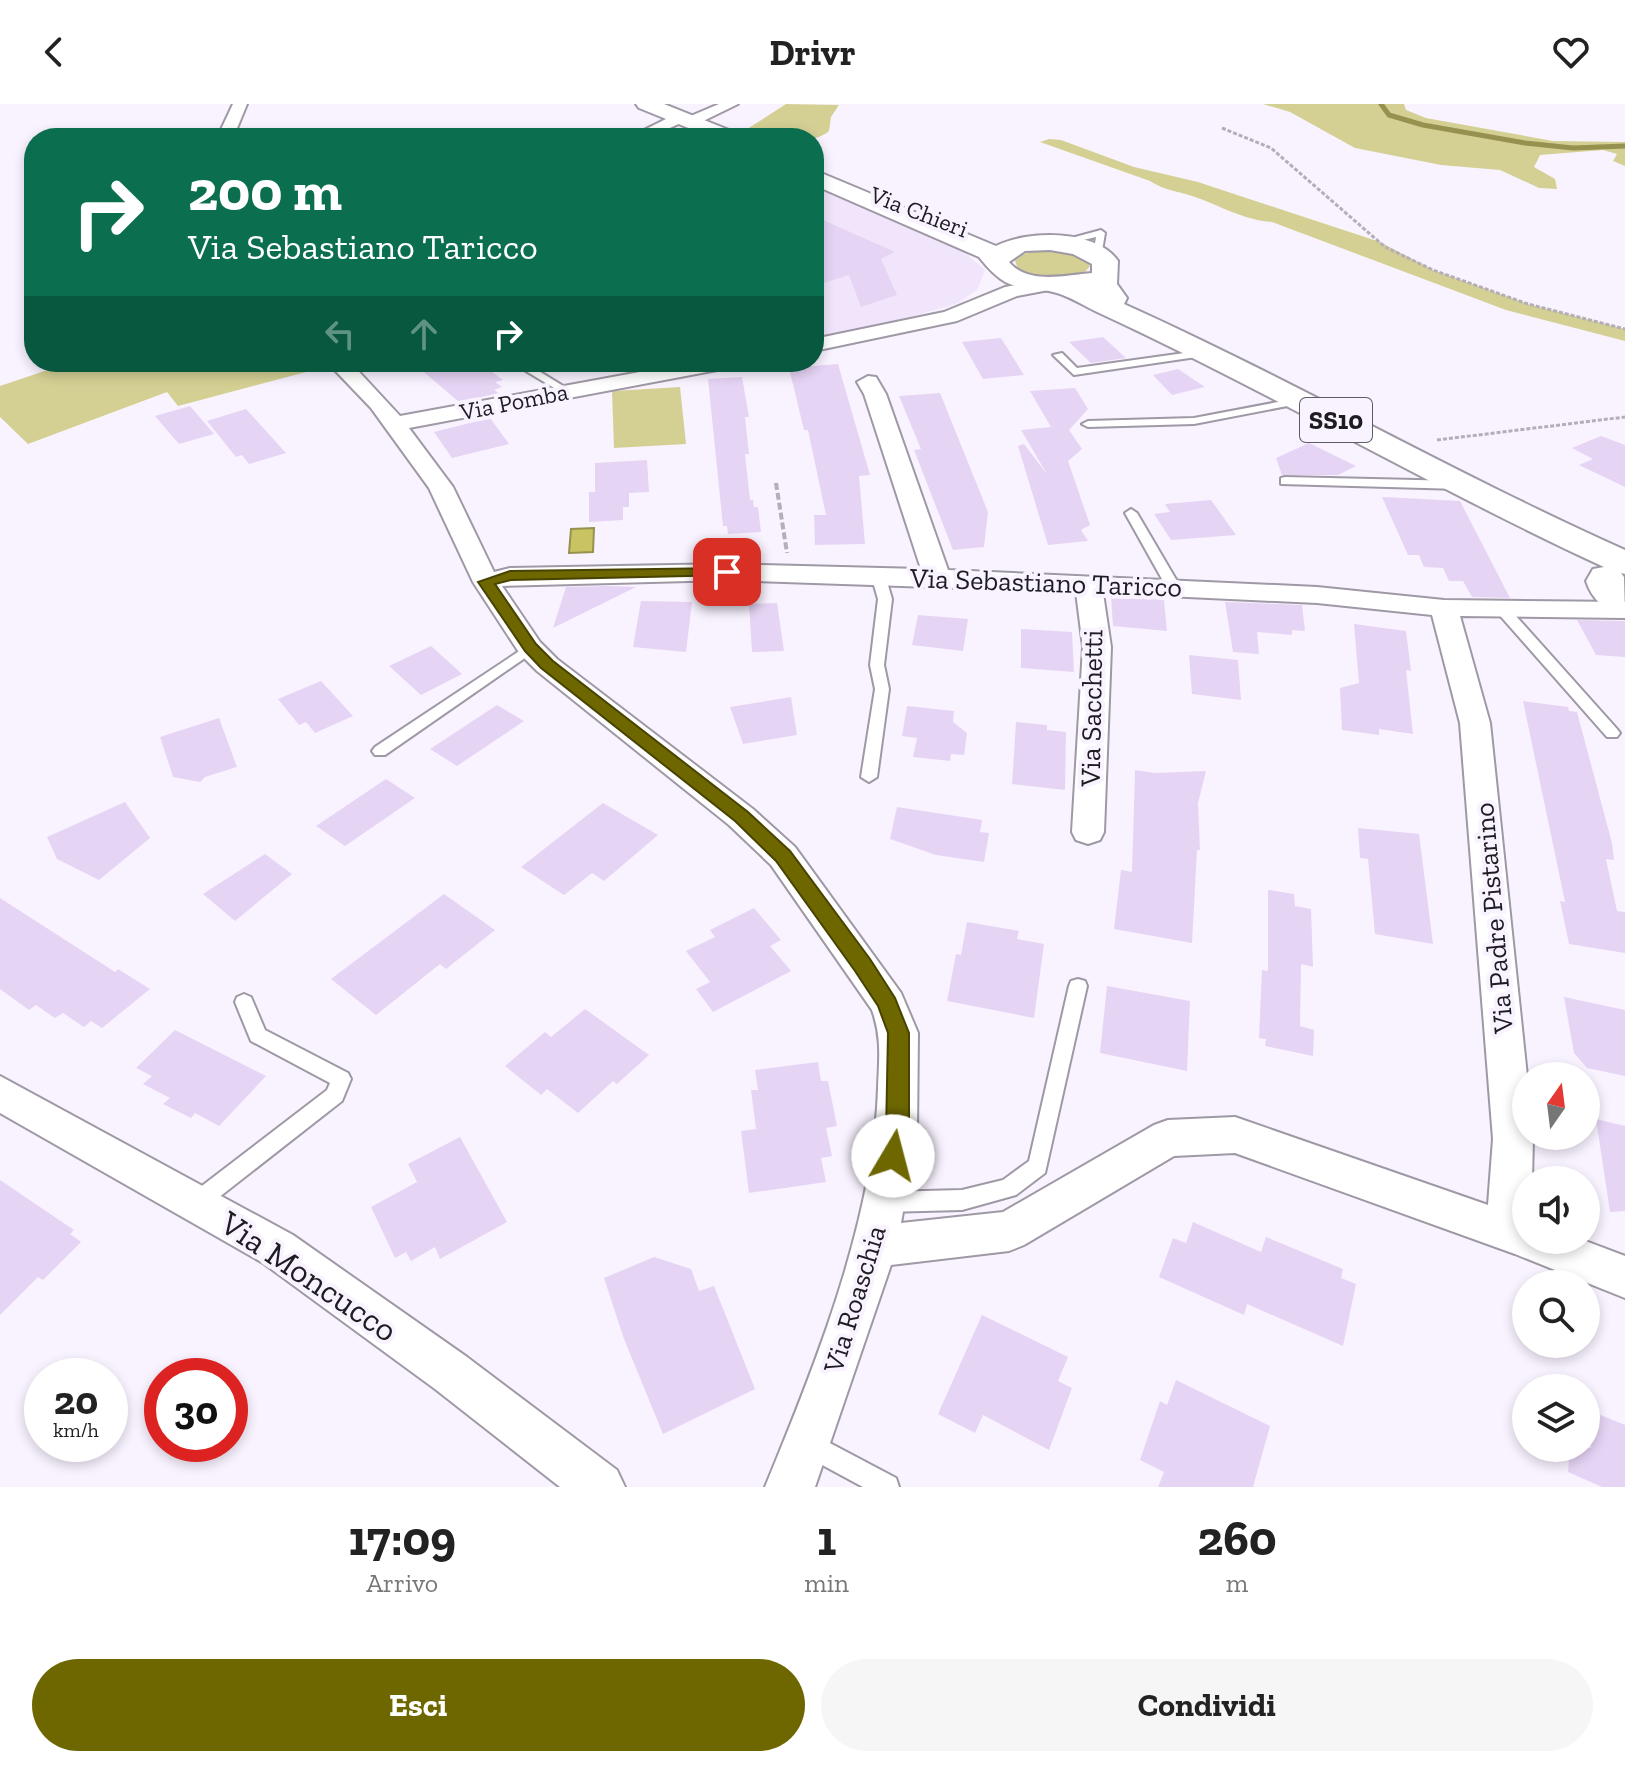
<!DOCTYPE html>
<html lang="it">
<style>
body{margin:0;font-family:"Zilla Slab",serif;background:#f6f6f6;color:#222;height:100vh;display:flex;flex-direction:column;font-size:30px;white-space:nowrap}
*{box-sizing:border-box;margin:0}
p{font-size:26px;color:#767676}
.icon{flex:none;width:44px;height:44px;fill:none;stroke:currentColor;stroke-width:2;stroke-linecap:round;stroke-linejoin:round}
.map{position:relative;height:1383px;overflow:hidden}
.sheet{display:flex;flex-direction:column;background:#fff;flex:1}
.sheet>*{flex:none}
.hud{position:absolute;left:24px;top:24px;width:800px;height:244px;border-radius:32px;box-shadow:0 4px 12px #0003;background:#0b6e4f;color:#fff;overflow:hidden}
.needle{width:52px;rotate:14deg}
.buttons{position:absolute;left:1512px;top:958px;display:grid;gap:16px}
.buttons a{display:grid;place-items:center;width:88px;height:88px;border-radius:50%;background:#fff;box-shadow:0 4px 12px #0003;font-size:40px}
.speed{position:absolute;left:24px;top:1254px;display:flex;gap:16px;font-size:40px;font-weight:700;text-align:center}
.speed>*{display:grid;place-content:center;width:104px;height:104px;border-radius:50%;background:#fff;box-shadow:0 4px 12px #0003;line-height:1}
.speed small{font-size:20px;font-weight:400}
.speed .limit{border:12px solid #d22;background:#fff;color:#111}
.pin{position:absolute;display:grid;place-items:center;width:68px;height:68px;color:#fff;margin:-34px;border-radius:16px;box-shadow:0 4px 12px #0006}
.me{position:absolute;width:88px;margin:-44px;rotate:8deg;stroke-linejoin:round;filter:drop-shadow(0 0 6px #0008)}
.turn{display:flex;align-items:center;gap:28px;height:168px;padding:0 32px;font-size:36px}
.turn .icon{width:104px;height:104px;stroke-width:2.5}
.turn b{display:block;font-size:56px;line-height:68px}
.lanes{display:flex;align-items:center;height:76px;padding:0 32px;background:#0003;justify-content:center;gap:40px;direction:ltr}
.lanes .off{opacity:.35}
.eta{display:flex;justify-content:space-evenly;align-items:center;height:136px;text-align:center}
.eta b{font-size:48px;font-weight:700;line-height:56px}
.action{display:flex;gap:16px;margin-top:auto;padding:16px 32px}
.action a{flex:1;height:92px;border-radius:48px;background:#6e6700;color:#fff;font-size:32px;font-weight:700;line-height:92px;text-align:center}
.action a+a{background:#f6f6f6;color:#222}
header{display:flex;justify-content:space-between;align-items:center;height:104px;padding:0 32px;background:#fff;font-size:36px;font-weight:700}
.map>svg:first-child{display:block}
</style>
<header><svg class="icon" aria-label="back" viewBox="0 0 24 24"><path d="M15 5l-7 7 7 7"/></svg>Drivr<svg class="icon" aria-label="heart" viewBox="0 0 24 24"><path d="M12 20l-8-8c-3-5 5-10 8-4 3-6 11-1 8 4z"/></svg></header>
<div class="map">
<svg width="1625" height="1383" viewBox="0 0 1625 1383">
<rect width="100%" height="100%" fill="#f9f3ff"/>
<path fill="#f1e5fb" d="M814,78L964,148L985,166L977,186L956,200L842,232L814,236Z"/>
<g fill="#d4d094">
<path d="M786,0L839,1L831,13L829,27C810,44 766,33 741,29Z"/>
<path d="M1263,0H1404L1406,6L1426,14L1553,37L1625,38V62L1613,57L1617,50L1603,46L1540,51L1534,63L1555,75L1557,85L1539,84L1500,66L1441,61L1355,44L1290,8Z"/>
<path d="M1049,35L1061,36L1134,63L1198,78L1380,138L1433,166L1528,200L1625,225V237L1506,206L1272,118C1243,116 1219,101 1192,92C1174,86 1166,87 1150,77L1040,38Z"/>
<path d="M1038,145C1056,147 1079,145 1090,162C1077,183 1036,175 1018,165L1014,154Z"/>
<path d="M71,258H325L329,262L178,302L167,288L28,340L0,313V282Z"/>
<path d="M680,283L686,340L614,344L612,287Z"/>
</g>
<path fill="#cac362" stroke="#96914e" stroke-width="2" d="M594,424L593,448L569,449L571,425Z"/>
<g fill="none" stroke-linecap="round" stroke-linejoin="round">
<path stroke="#96914e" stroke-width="5" d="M1381,0L1389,11L1423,21L1525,39L1573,44L1625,42"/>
</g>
<g fill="#e6d4f5">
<path d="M814,112L895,148L881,155L897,191L861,203L849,171L814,182Z"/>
<path d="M1103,233L1126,254L1091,259L1069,238Z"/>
<path d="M1001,234L1024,271L983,275L962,238Z"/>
<path d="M412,258H479L503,276L495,278L502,283L494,286L499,289L459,298Z"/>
<path d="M838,260L870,371L859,372L865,440L815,441L814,411H826L808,326H804L789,264Z"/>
<path d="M1178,265L1205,283L1172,291L1153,271Z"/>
<path d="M742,273L749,313H745L749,350H745L750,396H753L754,403H758L761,428L728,430L727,422H723L708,275Z"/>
<path d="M1075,284L1088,305L1069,326L1082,345L1068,357L1090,421L1081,426L1088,437L1048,441L1018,342L1024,340L1047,370L1021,326L1051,323L1030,287Z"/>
<path d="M940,289L988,408L984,443L953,446L914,346L921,345L899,292Z"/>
<path d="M190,302L214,330L179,340L155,312Z"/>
<path d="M246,305L286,349L249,360L242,351L236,353L207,317Z"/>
<path d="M490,314L509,340L452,354L434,328Z"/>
<path d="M1601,332L1625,341V383L1579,361L1593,355L1572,344Z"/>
<path d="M1309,339L1356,362L1338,371H1282L1276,354Z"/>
<path d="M647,356L649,388L629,389V403H623V416L589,418V388H595V359Z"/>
<path d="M1382,393L1460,397L1510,494L1472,493L1463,477H1449L1443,464L1424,463L1419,451H1408Z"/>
<path d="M1211,396L1236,431L1171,436L1154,410L1170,408L1165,400Z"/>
<path d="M607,482L636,483L553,524L566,483Z"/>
<path d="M1111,492L1164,496L1167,527L1113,522Z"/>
<path d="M641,497L692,498L686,548L633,543Z"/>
<path d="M1225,498L1302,501L1305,527L1292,526V531L1257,528L1259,550L1233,548Z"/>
<path d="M777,499L784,547L752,548L749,500Z"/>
<path d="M918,511L968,515L963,547L912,541Z"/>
<path d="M1577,516L1625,517V553L1596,551Z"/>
<path d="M1354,520L1406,527L1411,567L1406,566L1413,630L1379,625V631L1342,626L1340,584L1359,579Z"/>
<path d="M1021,525L1072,528L1074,568L1021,564Z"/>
<path d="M431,542L462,570L421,591L389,562Z"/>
<path d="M1189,551L1238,556L1241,596L1192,590Z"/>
<path d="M321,577L353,612L315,629L306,618L299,621L278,595Z"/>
<path d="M791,593L797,631L743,640L730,603Z"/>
<path d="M1523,597L1568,603L1569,607L1577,608L1612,739L1614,756L1606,755L1617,807L1625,808V849L1569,840L1560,797L1565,798Z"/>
<path d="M497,601L524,617L457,662L430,645Z"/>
<path d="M907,602L954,607L953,618L967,629L964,651L951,650L950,657L913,653L917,634L902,632Z"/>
<path d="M219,614L237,663L205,673L200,678L173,673L160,633Z"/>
<path d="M1016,618L1047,621V626L1066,628L1065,686L1012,680Z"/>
<path d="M1135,666L1155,669L1206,667L1198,699L1200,746H1197L1192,839L1114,825L1121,766L1132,768Z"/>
<path d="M386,675L415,694L345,742L316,722Z"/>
<path d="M125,698L150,734L99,776L57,755L47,733Z"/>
<path d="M603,699L658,731L604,777L592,769L564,791L521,763Z"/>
<path d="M897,703L982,716L980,728L989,729L984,758L936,751L890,735Z"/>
<path d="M1358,724L1419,730L1433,840L1375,830L1368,755L1360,754Z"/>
<path d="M265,750L292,770L235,817L203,790Z"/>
<path d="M1268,786L1294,790L1295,802L1311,805L1313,863L1301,860L1300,922L1314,926L1313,952L1265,942L1266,935L1259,934L1262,866L1268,867Z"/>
<path d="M444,790L495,826L446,865L440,860L376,911L331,875Z"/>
<path d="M0,794L115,868L118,865L150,885L102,924L91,917L84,923L63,909L55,914L36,901L29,906L0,885Z"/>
<path d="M754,804L781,836L770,842L791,867L713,908L696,885L710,878L686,847L715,833L710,826Z"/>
<path d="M967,818L1019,827L1017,835L1044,840L1034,914L947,897L956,850L961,851Z"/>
<path d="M1107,882L1190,897L1187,967L1100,949Z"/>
<path d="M1564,893L1625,906V972L1587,964L1574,949Z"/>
<path d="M585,905L649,951L617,980L613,977L578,1009L547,985L541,991L505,962L545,928L551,933Z"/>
<path d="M175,926L266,972L219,1022L195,1009L191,1014L163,1000L170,994L143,980L152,972L136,964Z"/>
<path d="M818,958L821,977H828L837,1022L826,1024L832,1052L821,1054L826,1078L749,1089L741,1027L756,1025L751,986H758L755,966Z"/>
<path d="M1596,1015L1625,1022V1107L1610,1108Z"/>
<path d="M460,1033L507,1118L440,1155L435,1143L411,1157L406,1148L395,1154L371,1103L417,1078L408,1060Z"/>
<path d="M0,1076L74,1126L70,1130L81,1138L43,1176L38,1173L0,1211Z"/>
<path d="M1193,1118L1261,1148L1266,1133L1343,1165L1341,1174L1356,1180L1343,1242L1247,1200L1244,1211L1159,1173L1173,1134L1186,1139Z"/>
<path d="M654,1153L691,1165L699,1187L714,1182L755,1285L663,1330L624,1235L604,1174Z"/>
<path d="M982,1211L1068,1253L1058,1277L1072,1284L1049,1346L983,1311L975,1329L938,1310Z"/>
<path d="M1176,1276L1270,1322L1253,1383H1158L1164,1368L1140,1356L1160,1297L1167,1301Z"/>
<path d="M1593,1308L1625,1321V1383H1602L1568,1368L1570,1344H1591Z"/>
</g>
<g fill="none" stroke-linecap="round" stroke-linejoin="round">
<g stroke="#9f98a5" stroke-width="4">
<g id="lane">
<path d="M1101,126L1105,129L1101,153L1093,151L1096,133L1058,142L1053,139Z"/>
<path d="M1206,246L1211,249L1210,251L1074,271L1053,251L1062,249L1077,264Z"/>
<path d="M511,258H524L573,288L564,290Z"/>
<path d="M1299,294L1305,297L1303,299L1194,320L1088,323L1082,320L1088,317L1194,314Z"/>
<path d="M1285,373L1460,377L1466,381L1460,385L1281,380V374Z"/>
<path d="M1131,405L1137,409L1181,484L1179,487H1169L1167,484L1125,409Z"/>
<path d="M878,467L885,471L892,495L884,561L889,585L877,673L869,678L861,673L875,585L870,561L878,495L871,471Z"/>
<path d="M1501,500L1506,501L1617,625L1620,629L1617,633H1607L1496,507L1494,504Z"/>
<path d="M530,540L535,541L537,544L535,547L385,651H375L372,647L375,643Z"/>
<path d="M1078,875L1085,877L1087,882L1045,1069L1016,1091L962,1106L885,1108L878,1105L874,1098L878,1091L885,1088L962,1086L1003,1076L1029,1057L1069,882L1071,877Z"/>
<path d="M244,890L251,893L265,926L348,969L351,975L342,997L204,1105L197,1108L190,1105L186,1098L190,1091L327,986L330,979L251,937L235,898L237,893Z"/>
<path d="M809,1328L896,1374L899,1383H863L800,1349L797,1340L800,1331Z"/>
</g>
</g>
<g stroke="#9f98a5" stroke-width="4">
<g id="street">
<path d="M233,0H247L233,34H217Z"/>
<path d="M719,0H738L695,21H685L683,18L648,34H628L674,11H684L686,14Z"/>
<path d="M1047,175L1057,181L1054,185L1017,192L957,217L814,247V235L944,208L1005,183Z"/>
<path d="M327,258H350L400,312L694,258H739L728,264L409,324L453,383L494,468L510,464L727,460L921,465L864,290L857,278L868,272L876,273L886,290L948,466L1317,483L1444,496L1625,498V514L1460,512L1490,619L1527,972L1526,1032H1533V1035L1532,1076H1526V1136H1583L1625,1152V1194L1515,1150L1235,1049L1174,1052L1024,1141L1009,1147L891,1161L815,1383H765C815,1262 874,1115 878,984C879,955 882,934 872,906L771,761L729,721L537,567L520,550L473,478L429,384L371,304ZM727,476L1076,488L1083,543L1072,728L1076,736L1088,740L1100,736L1104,728L1111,543L1103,489L1317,499L1432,511L1460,619L1493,1035L1488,1101L1235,1013L1168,1016L1154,1021L1003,1108L901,1119L917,1029L918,929L901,889L795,743L753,705L557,555L540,538L502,482Z"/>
<path d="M0,972L293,1131L467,1253L617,1366L625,1383H560L435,1285L263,1159L0,1009Z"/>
</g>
</g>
<g stroke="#9f98a5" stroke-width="4">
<g id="primary">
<path d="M636,0H664L739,30L743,34H713L639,4Z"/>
<path d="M814,66L996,142C1027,126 1096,125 1118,157L1117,180L1127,194L1124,200C1293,276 1455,370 1625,446V470L1621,469L1624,473L1625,512C1605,507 1592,496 1586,477L1593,465L1604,463C1431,383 1268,287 1095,207C1083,201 1070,193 1057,189C1017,178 1010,192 979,153L814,81ZM1050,146L1073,150L1092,160V169C1066,171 1028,181 1009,158L1025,147Z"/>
</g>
</g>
<g stroke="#b3aeb8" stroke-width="3" stroke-dasharray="4 2" stroke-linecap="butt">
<path d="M1222,24L1271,44L1385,143L1433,166L1528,200L1625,225"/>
<path d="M1437,336L1625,313"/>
</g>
<path stroke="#b3aeb8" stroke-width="4" stroke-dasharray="7 3" stroke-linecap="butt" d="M776,379L787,449"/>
<use href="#lane" fill="#fff" fill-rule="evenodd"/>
<use href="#street" fill="#fff" fill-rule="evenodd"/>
<use href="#primary" fill="#fff" fill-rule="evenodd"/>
</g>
<path fill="#6e6700" stroke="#484300" stroke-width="2" d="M727,464L734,468L732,471L511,476L495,480L536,540L553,557L748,708L790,747L870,855L895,894L909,929V1029L901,1059L893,1062L884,1059L881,1052L886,1029L888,929L878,902L855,867L776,757L735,717L541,564L525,547L478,478L510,467Z"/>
<g text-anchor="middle" stroke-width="8" stroke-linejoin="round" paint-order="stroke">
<g font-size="24" fill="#1e1b21" stroke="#f9f3ff">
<text transform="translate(919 108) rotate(21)" y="8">Via Chieri</text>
<text transform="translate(514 298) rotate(-11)" y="8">Via Pomba</text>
</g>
<rect fill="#f9f3ff" stroke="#605c64" stroke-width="2" x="1300" y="294" width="72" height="44" rx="6"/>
<g font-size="26" font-weight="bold" fill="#1e1b21">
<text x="1336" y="325">SS10</text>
</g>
<g font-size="28" fill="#1e1b21" stroke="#f9f3ff">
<text transform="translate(1046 478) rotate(2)" y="10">Via Sebastiano Taricco</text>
<text transform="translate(1091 604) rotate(-89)" y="10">Via Sacchetti</text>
<text transform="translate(1493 814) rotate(-95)" y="10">Via Padre Pistarino</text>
<text transform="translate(854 1195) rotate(-73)" y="10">Via Roaschia</text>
</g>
<g font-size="34" fill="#1e1b21" stroke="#f9f3ff">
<text transform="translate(309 1172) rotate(34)" y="12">Via Moncucco</text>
</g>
</g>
</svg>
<div class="buttons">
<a><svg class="needle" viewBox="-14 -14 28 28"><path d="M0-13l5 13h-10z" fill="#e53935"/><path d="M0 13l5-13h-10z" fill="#767676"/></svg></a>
<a><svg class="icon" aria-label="sound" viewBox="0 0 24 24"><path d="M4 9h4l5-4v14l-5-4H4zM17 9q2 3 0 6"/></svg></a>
<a><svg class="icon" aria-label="search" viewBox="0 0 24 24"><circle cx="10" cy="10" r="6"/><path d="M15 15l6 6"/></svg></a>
<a><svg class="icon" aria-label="layers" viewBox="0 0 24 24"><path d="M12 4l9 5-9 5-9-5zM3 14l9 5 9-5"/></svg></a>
</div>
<div class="speed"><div>20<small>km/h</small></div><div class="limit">30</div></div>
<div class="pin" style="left:727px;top:468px;background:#d93025"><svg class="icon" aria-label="arrive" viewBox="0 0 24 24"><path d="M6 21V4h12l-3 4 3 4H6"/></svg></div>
<svg class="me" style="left:893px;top:1052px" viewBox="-20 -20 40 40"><circle r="19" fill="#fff"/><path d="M0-13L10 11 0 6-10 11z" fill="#6e6700"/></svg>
<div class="hud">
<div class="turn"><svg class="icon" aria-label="right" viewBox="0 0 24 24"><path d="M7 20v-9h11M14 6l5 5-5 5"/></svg><div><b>200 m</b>Via Sebastiano Taricco</div></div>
<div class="lanes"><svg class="icon off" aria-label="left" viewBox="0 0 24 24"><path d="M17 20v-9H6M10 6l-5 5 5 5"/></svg><svg class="icon off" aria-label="ahead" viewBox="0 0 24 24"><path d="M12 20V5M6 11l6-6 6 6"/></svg><svg class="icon" aria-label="right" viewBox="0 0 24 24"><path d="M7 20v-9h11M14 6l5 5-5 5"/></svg></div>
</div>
</div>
<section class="sheet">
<div class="eta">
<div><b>17:09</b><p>Arrivo</p></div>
<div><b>1</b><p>min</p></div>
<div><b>260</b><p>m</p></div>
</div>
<div class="action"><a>Esci</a><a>Condividi</a></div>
</section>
